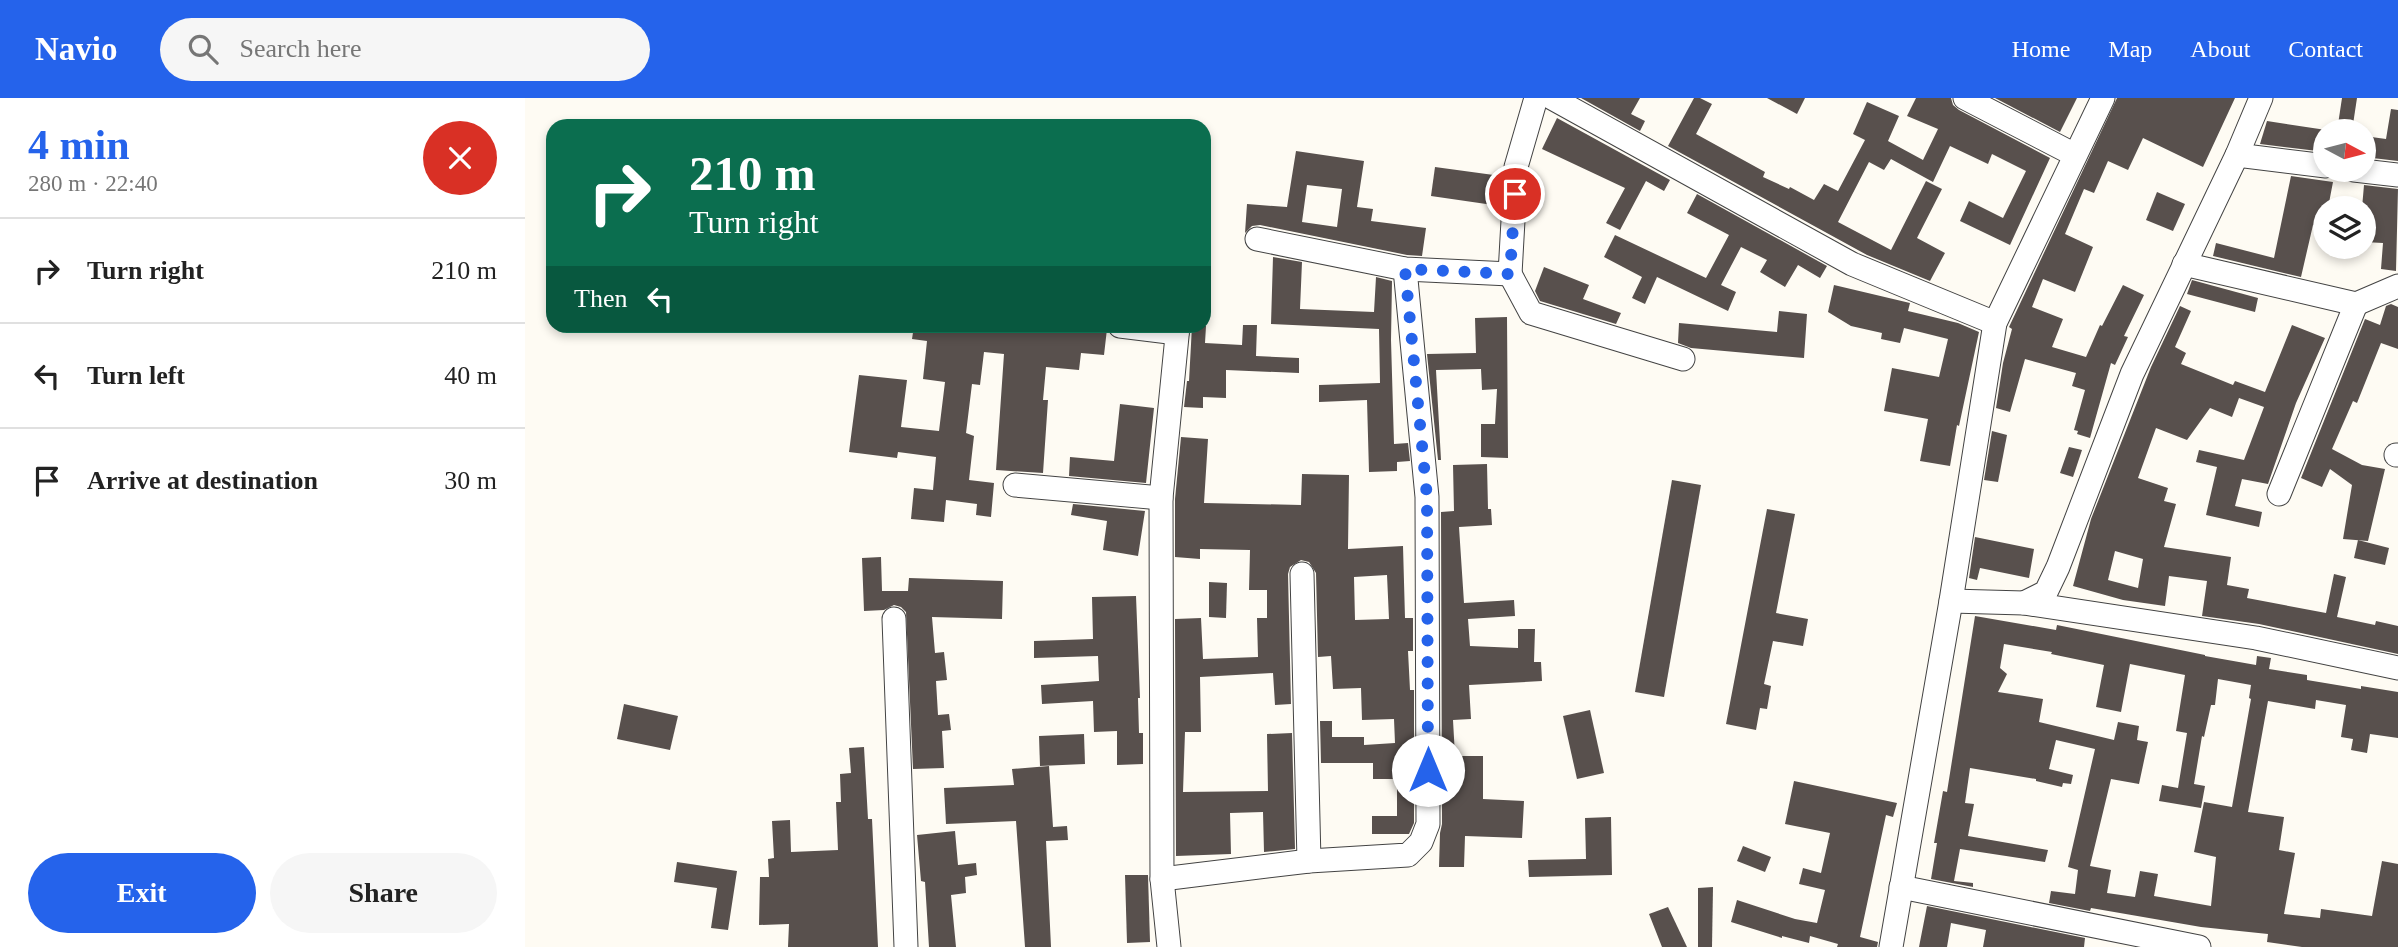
<!DOCTYPE html>
<meta charset="utf-8">
<style>
body{margin:0;font-family:"Times New Roman",serif;background:#f6f6f6;color:#222;height:100vh;display:flex;flex-direction:column;font-size:26px;white-space:nowrap}
*{box-sizing:border-box;margin:0}
p{font-size:23px;color:#767676}
.icon{flex:none;width:38px;height:38px;fill:none;stroke:currentColor;stroke-width:2;stroke-linecap:round;stroke-linejoin:round}
.map{position:relative;flex:1;overflow:hidden}
.drawer{display:flex;flex-direction:column;background:#fff;width:525px}
.drawer>*{flex:none}
.top-card{position:absolute;left:21px;top:21px;width:665px;height:214px;border-radius:21px;box-shadow:0 4px 10px #0003;background:#0b6e4f;color:#fff;overflow:hidden}
.needle{width:46px;rotate:97deg}
.buttons{position:absolute;left:1788px;top:21px;display:grid;gap:14px}
.buttons a{display:grid;place-items:center;width:63px;height:63px;border-radius:50%;background:#fff;box-shadow:0 4px 10px #0003;font-size:35px}
.pin{position:absolute;display:grid;place-items:center;width:60px;height:60px;color:#fff;margin:-30px;border:4px solid #fff;border-radius:50%;box-shadow:0 2px 7px #0007}
.me{position:absolute;width:77px;margin:-38px;rotate:0deg;stroke-linejoin:round;filter:drop-shadow(0 0 5px #0008)}
.turn{display:flex;align-items:center;gap:24px;height:147px;padding:0 28px;font-size:32px}
.turn .icon{width:91px;height:91px;stroke-width:2.5}
.turn b{display:block;font-size:49px;line-height:60px}
.then{display:flex;align-items:center;height:66px;padding:0 28px;background:#0003;gap:14px;font-size:26px}
.round{display:grid;place-items:center;flex:none;width:74px;height:74px;border-radius:37px;background:#f6f6f6}
.overview{display:flex;align-items:center;justify-content:space-between;height:119px;padding:0 28px}
h1{font-size:42px;font-weight:700;line-height:52px;color:#2563eb}
.button{display:flex;gap:14px;margin-top:auto;padding:14px 28px}
.button a{flex:1;height:80px;border-radius:42px;background:#2563eb;color:#fff;font-size:28px;font-weight:700;line-height:80px;text-align:center}
.button a+a{background:#f6f6f6;color:#222}
ul{padding:0;list-style:none}
li{display:flex;align-items:center;gap:21px;height:105px;padding:0 28px;border-top:2px solid #e0e0e0}
li div{flex:1}
li b{display:block;font-size:26px}
li em{font-style:normal}
header{display:flex;align-items:center;gap:42px;box-sizing:border-box;height:98px;padding:0 35px;background:#2563eb;color:#fff}
header strong{font-size:33px}
nav{display:flex;gap:38px;margin-inline-start:auto;font-size:24px}
.search{width:490px;height:63px;background:#f6f6f6;display:flex;align-items:center;gap:18px;box-sizing:border-box;padding:0 24px;border-radius:38px;color:#767676;font-size:26px}
main{display:flex;flex:1;min-height:0}
.map>svg:first-child{display:block}
</style>
<header>
<strong>Navio</strong>
<div class="search"><svg class="icon" aria-label="search" viewBox="0 0 24 24"><circle cx="10" cy="10" r="6"/><path d="M15 15l6 6"/></svg>Search here</div>
<nav><a>Home</a><a>Map</a><a>About</a><a>Contact</a></nav>
</header>
<main>
<section class="drawer">
<div class="overview"><div><h1>4 min</h1><p>280 m · 22:40</p></div><a class="round" style="background:#d93025;color:#fff"><svg class="icon" aria-label="close" viewBox="0 0 24 24"><path d="M6 6l12 12M18 6L6 18"/></svg></a></div>
<ul>
<li><svg class="icon" aria-label="right" viewBox="0 0 24 24"><path d="M7 20v-9h11M14 6l5 5-5 5"/></svg><div><b>Turn right</b></div><em>210 m</em></li>
<li><svg class="icon" aria-label="left" viewBox="0 0 24 24"><path d="M17 20v-9H6M10 6l-5 5 5 5"/></svg><div><b>Turn left</b></div><em>40 m</em></li>
<li><svg class="icon" aria-label="arrive" viewBox="0 0 24 24"><path d="M6 21V4h12l-3 4 3 4H6"/></svg><div><b>Arrive at destination</b></div><em>30 m</em></li>
</ul>
<div class="button"><a>Exit</a><a>Share</a></div>
</section>
<div class="map">
<svg width="1873" height="849" viewBox="0 0 1873 849">
<rect width="100%" height="100%" fill="#fefbf3"/>
<g fill="#58504d" fill-rule="evenodd">
<path d="M1056,0H1115L1106,16L1120,23L1115,33Z"/>
<path d="M1169,0H1175L1187,6L1171,36L1240,74L1238,79L1264,91L1265,89L1289,102L1299,86L1313,93L1340,42L1328,36L1342,4L1374,18L1363,43L1398,62L1413,31L1382,18L1391,0H1426L1428,7L1434,12L1525,60L1485,147L1435,123L1444,103L1478,120L1501,73L1467,56L1463,66L1425,48L1408,84L1366,61L1359,72L1344,64L1313,124L1366,152L1401,83L1417,91L1392,140L1420,155L1405,183L1342,157L1143,48Z"/>
<path d="M1242,0H1280L1272,16Z"/>
<path d="M1470,0H1552L1535,34Z"/>
<path d="M1592,0H1710L1678,69L1618,40L1603,72L1583,63L1569,95L1559,91L1540,136L1568,149L1550,194L1518,181L1507,209L1538,221L1527,249L1561,259L1575,227L1577,228L1598,187L1619,197L1599,238L1603,239L1590,267L1586,265L1565,340L1552,336L1553,333L1549,332L1560,292L1547,288L1551,275L1500,261L1485,314L1471,310L1478,265L1487,231L1484,229Z"/>
<path d="M1817,0H1832L1827,33H1812Z"/>
<path d="M1866,11L1873,12V63L1839,59V38L1861,41Z"/>
<path d="M1032,20L1145,82L1139,93L1121,83L1095,132L1081,125L1100,90L1017,51Z"/>
<path d="M1742,23L1801,32V54L1735,46Z"/>
<path d="M771,53L839,63L832,109L848,111L846,123L901,130L897,158L882,157L735,127L727,128L720,135L722,106L762,109ZM782,87L817,91L812,129L777,124Z"/>
<path d="M910,69L976,78L975,108L906,98Z"/>
<path d="M1766,78L1808,84L1803,110H1801L1799,130L1788,127L1776,179L1688,158L1691,145L1749,160Z"/>
<path d="M1839,87L1873,91L1871,173L1856,171L1858,145L1839,144V110H1837Z"/>
<path d="M1632,94L1660,106L1648,133L1621,122Z"/>
<path d="M1172,96L1302,168L1295,180L1273,167L1260,189L1235,174L1242,162L1216,149L1196,187L1211,194L1203,213L1132,179L1120,206L1107,200L1117,179L1079,159L1090,137L1181,180L1204,137L1162,115Z"/>
<path d="M748,159L777,164L775,211L849,214L851,179L867,183L866,242L869,346L883,345L885,363L872,364V373L844,374L842,302L794,304V287L855,285L854,231L746,226Z"/>
<path d="M1019,169L1064,187L1058,201L1096,215L1091,226L1015,203L1010,193Z"/>
<path d="M1667,182L1733,200L1730,214L1662,196Z"/>
<path d="M1309,187L1385,205L1383,213L1433,225L1454,234L1434,328L1432,327L1425,368L1395,363L1403,321L1359,313L1367,270L1414,279L1423,241L1379,230L1375,245L1356,241L1357,235L1326,228L1303,214Z"/>
<path d="M1866,206L1873,209V251L1856,245L1832,305L1828,303L1807,351L1837,367L1860,371L1843,443L1818,441L1827,387L1805,371L1797,389L1776,380L1840,221L1855,227L1861,208Z"/>
<path d="M1655,208L1666,213L1650,249L1661,255L1656,266L1708,287L1710,283L1740,294L1767,227L1800,240L1771,305L1743,386L1717,381L1710,408L1737,414L1734,429L1681,417L1692,369L1671,364L1674,352L1719,362L1739,309L1714,300L1707,319L1685,310L1662,342L1631,330L1613,380L1643,390L1639,403L1651,406L1639,449L1706,459L1702,487L1724,491L1722,500L1801,515L1809,476L1821,479L1812,519L1850,527L1851,523L1873,528V556L1734,526L1677,518L1682,483L1644,478L1640,508L1598,502L1548,488L1566,421L1626,269ZM1590,453L1618,461L1613,490L1583,482Z"/>
<path d="M1254,213L1282,216L1279,260L1166,250L1153,245L1154,225L1252,234Z"/>
<path d="M982,219L983,360L956,359V326H970L972,291L957,292L956,271L911,272L916,362H913L902,256L951,255L950,220Z"/>
<path d="M718,227H732L731,258L774,260V275L701,272V300L678,299V310L659,309L662,283H664L667,228H681L680,245L717,247Z"/>
<path d="M389,228H548L582,231L579,257L556,255L554,272L521,269L518,302H523L518,375L471,372L479,256L459,254L455,287L447,286L441,335L449,338L444,382L469,385L466,419L451,417L452,406L421,402L419,424L386,421L389,390L408,392L411,359L373,354L372,360L324,354L334,277L382,282L376,329L414,333L420,284L398,281L402,243L387,241Z"/>
<path d="M595,306L629,310L621,385L544,378L545,359L589,363Z"/>
<path d="M1467,333L1482,337L1473,384L1459,382Z"/>
<path d="M656,339L683,341L679,405L776,407L777,376L824,377L823,451L878,448L880,520H888V553H883L885,592H889V725L884,736H847V718H872V681H848V665H796L795,623H807V639H839V647L870,645L869,621L837,622L836,590L808,591L806,558L793,559L791,475L784,464L776,462L765,469L763,476L766,606L750,607L748,575L675,579L676,634H660L658,694L743,693L742,636L767,635L770,751L739,754L738,714L705,715L706,756L651,758L650,521L676,520L678,561L733,559L732,520H742V492H724L725,452L675,451V461L650,459V401ZM862,477L864,521L830,522L829,479Z"/>
<path d="M1544,349L1557,352L1548,379L1535,375Z"/>
<path d="M962,366L963,411H966L967,427L934,429L939,505L989,502L990,518L943,521L945,548L993,550V531H1010L1009,564H1016L1017,583L944,587L946,621L928,622L930,658H958V701L999,703L997,740L940,738L939,769H914L915,735L917,726L916,414L929,413L928,367Z"/>
<path d="M1147,382L1176,387L1139,599L1110,594Z"/>
<path d="M548,406L620,413L613,458L578,452L582,423L546,417Z"/>
<path d="M1242,411L1270,416L1251,515L1283,521L1278,548L1248,543L1239,586L1246,588L1242,611L1235,610L1231,632L1201,626Z"/>
<path d="M1450,439L1509,451L1504,480L1455,470L1452,482L1444,480Z"/>
<path d="M1833,442L1864,450L1860,467L1829,460Z"/>
<path d="M356,459L357,493H383L384,480L478,483L477,521L407,519L410,555L419,554L422,582L411,583L413,617L424,616L426,632L417,633L419,670L388,671L381,514L376,509L369,507L359,512L339,513L337,460Z"/>
<path d="M684,484L702,485L701,520L684,519Z"/>
<path d="M611,498L615,600H613L614,635H618V666L592,667V633L569,634L568,603L517,606L516,587L574,583L573,558L509,560V543L568,541L567,499Z"/>
<path d="M1450,518L1531,532L1532,527L1680,557V558L1731,567L1732,558L1746,560L1744,571L1782,577V582L1836,591V588L1873,594V640L1845,636L1842,655L1826,652L1828,641L1816,639L1821,607L1791,602L1790,611L1743,603L1723,714L1759,719L1754,752L1770,755L1759,816L1795,820L1796,811L1847,818L1857,763L1873,766V849H1777L1742,844L1743,836L1676,829L1566,810L1565,813L1524,805L1526,793L1550,796L1553,772L1543,769L1570,651L1531,642L1524,671L1548,677L1546,686L1538,685L1537,689L1511,683V681L1445,670L1440,705L1449,706L1443,738L1523,752L1520,764L1435,751L1429,783L1448,785V789L1406,781L1412,745H1409L1418,693L1422,694ZM1479,546L1527,554L1526,556L1579,567L1571,609L1596,614L1605,566L1660,577L1651,633L1662,635L1653,690L1637,687L1634,703L1676,710L1680,688L1669,686L1677,638L1679,639L1686,607H1690L1693,581L1726,587L1724,600L1726,601L1707,709L1679,704L1669,754L1691,759L1686,808L1629,798L1633,776L1615,773L1610,799L1582,795L1586,772L1565,768L1586,681L1614,686L1623,644L1612,642L1614,628L1593,624L1589,642L1514,624L1518,601L1473,594L1482,576L1475,570Z"/>
<path d="M99,606L153,618L145,652L92,641Z"/>
<path d="M1065,612L1079,675L1052,681L1038,618Z"/>
<path d="M559,636L560,666L515,668L514,638Z"/>
<path d="M339,649L343,721H347L353,849H263L264,826L234,827L235,779H244L243,761L249,760L247,723L265,722L266,754L313,752L311,704H316L315,676L326,675L324,650Z"/>
<path d="M524,668L528,729L542,728L543,742L521,743L526,849H500L491,723L421,726L419,690L489,687L487,671Z"/>
<path d="M1269,683L1372,705L1368,719L1361,717L1335,839L1353,844L1352,849H1312L1313,846L1285,838L1284,845L1257,838V840L1206,824L1212,802L1270,821L1292,825L1300,792L1274,786L1278,770L1296,775L1305,735L1260,726Z"/>
<path d="M1086,719L1087,777L1004,779L1003,762L1061,761L1060,720Z"/>
<path d="M430,733L433,767L451,765L452,777L440,779L441,795L426,797L431,849H404L400,784L396,783L392,737Z"/>
<path d="M1218,748L1246,759L1240,774L1212,763Z"/>
<path d="M152,764L212,773L203,832L186,830L192,790L149,784Z"/>
<path d="M600,777H623L625,844L602,845Z"/>
<path d="M1188,789L1187,849H1173V790Z"/>
<path d="M1402,808L1560,840L1559,849H1458L1461,832L1426,825L1422,849H1394Z"/>
<path d="M1143,809L1162,849H1137L1124,816Z"/>
</g>
<g fill="none" stroke-linecap="round" stroke-linejoin="round">
<g stroke="#434343" stroke-width="25">
<g id="minor">
<path d="M1027,0L1327,166L1470,225"/>
<path d="M1440,0L1550,57"/>
<path d="M1712,57L1801,68"/>
<path d="M1829,72L1873,77"/>
<path d="M732,141L880,171L985,176L991,69L1011,0"/>
<path d="M1659,166L1831,206L1873,188"/>
<path d="M985,176L1006,215L1158,261"/>
<path d="M595,228L652,235"/>
<path d="M1871,357H1873"/>
<path d="M490,387L636,400"/>
<path d="M1754,396L1831,206"/>
<path d="M777,476L784,763"/>
<path d="M1426,503L1499,505L1731,540L1873,570"/>
<path d="M1499,505L1521,494L1533,469L1607,276L1712,57L1736,0"/>
<path d="M369,521L381,849"/>
<path d="M637,781L784,763L883,757L896,744L903,726L902,399L880,171"/>
<path d="M1376,789L1674,849"/>
<path d="M644,849L637,781L636,400L653,228"/>
<path d="M1366,849L1426,503L1470,225L1578,0"/>
</g>
</g>
<use href="#minor" stroke="#fff" stroke-width="23"/>
</g>
<g fill="none" stroke-linecap="round" stroke-linejoin="round">
<path stroke="#2563eb" stroke-width="12" stroke-dasharray="0 21.6" d="M903,672L902,399L880,171L985,176L990,96"/>
</g>
</svg>
<div class="buttons">
<a><svg class="needle" viewBox="-14 -14 28 28"><path d="M0-13l5 13h-10z" fill="#e53935"/><path d="M0 13l5-13h-10z" fill="#767676"/></svg></a>
<a><svg class="icon" aria-label="layers" viewBox="0 0 24 24"><path d="M12 4l9 5-9 5-9-5zM3 14l9 5 9-5"/></svg></a>
</div>
<div class="pin" style="left:990px;top:96px;background:#d93025"><svg class="icon" aria-label="arrive" viewBox="0 0 24 24"><path d="M6 21V4h12l-3 4 3 4H6"/></svg></div>
<svg class="me" style="left:903px;top:672px" viewBox="-20 -20 40 40"><circle r="19" fill="#fff"/><path d="M0-13L10 11 0 6-10 11z" fill="#2563eb"/></svg>
<div class="top-card">
<div class="turn"><svg class="icon" aria-label="right" viewBox="0 0 24 24"><path d="M7 20v-9h11M14 6l5 5-5 5"/></svg><div><b>210 m</b>Turn right</div></div>
<div class="then">Then<svg class="icon" aria-label="left" viewBox="0 0 24 24"><path d="M17 20v-9H6M10 6l-5 5 5 5"/></svg></div>
</div>
</div>
</main>
